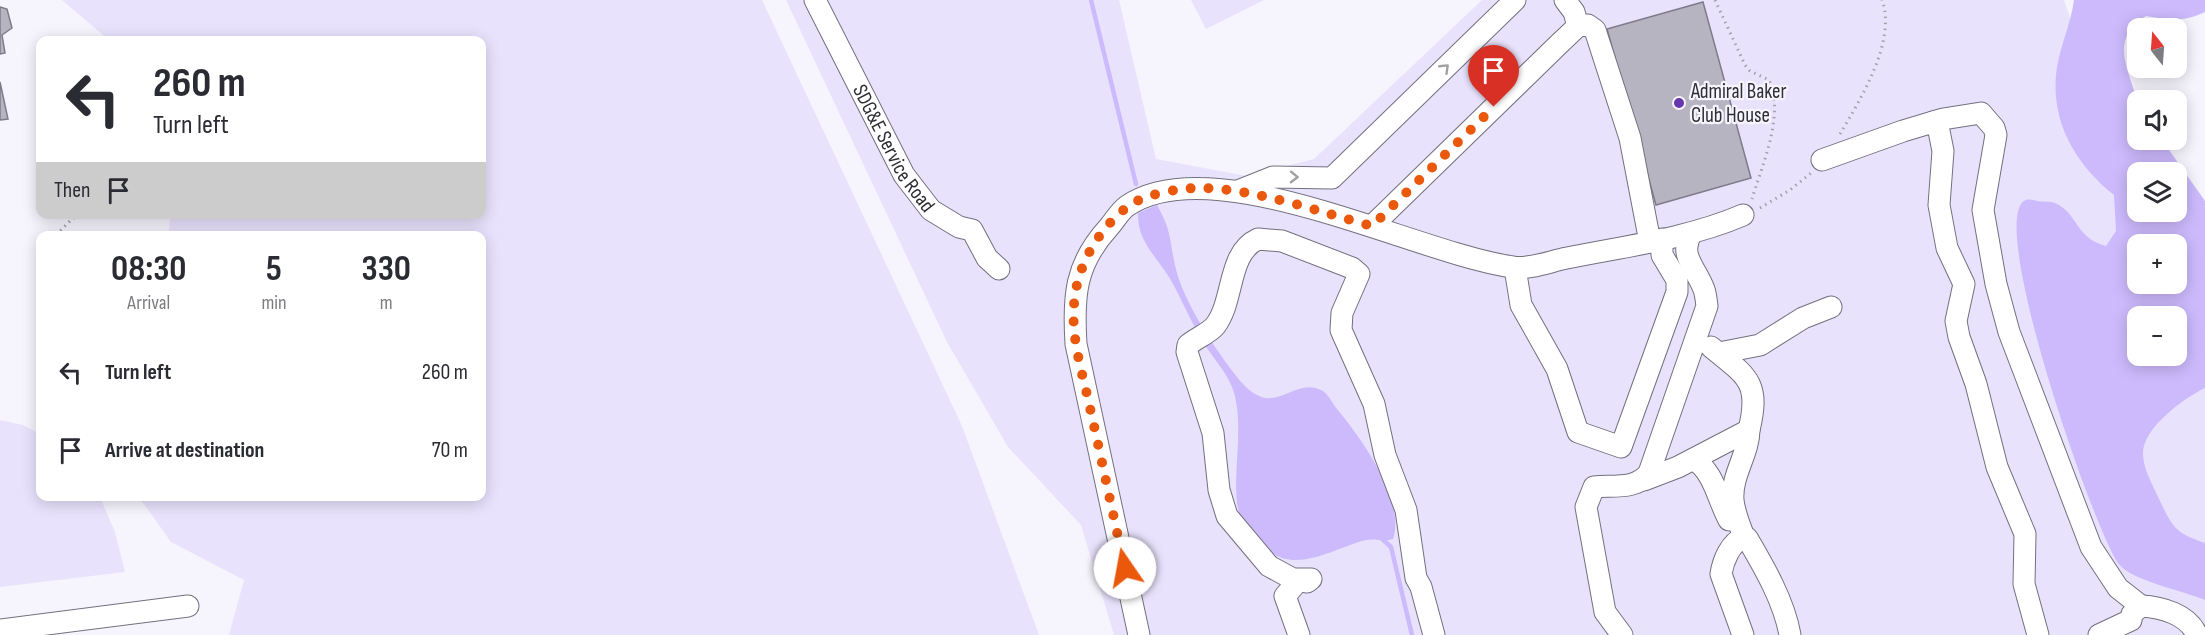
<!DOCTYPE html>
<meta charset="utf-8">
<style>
body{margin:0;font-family:"Sofia Sans Condensed",sans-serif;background:#f2f2f3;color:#2b2b33;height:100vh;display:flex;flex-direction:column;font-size:22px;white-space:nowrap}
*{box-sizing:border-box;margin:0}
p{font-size:20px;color:#7c7c81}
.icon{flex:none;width:33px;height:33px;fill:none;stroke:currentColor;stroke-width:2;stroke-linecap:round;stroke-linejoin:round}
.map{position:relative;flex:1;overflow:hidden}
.details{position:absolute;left:36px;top:231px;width:450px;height:270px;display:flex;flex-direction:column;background:#fff;border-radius:12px;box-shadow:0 3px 15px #0003}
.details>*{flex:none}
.hud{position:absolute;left:36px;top:36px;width:450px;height:183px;border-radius:12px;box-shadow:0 3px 15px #0003;background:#fff;color:#2b2b33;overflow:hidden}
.needle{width:39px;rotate:343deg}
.fabs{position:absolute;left:2127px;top:18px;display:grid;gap:12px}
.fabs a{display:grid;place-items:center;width:60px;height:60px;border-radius:12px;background:#fff;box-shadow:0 3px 15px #0003;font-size:30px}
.pin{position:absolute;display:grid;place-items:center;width:51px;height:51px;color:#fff;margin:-62px -26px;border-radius:50% 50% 50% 0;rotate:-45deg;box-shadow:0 0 6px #0007}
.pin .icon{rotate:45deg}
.me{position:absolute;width:66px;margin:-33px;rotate:348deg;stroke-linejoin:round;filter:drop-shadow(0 0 4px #0008)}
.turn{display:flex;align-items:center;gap:21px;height:126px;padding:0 18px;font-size:27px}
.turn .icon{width:78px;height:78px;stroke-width:2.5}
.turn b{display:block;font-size:42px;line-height:51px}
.then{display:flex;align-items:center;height:57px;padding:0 18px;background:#0003;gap:12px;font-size:22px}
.eta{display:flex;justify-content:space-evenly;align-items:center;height:102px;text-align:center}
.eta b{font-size:36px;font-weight:700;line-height:42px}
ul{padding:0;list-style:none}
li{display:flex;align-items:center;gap:18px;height:78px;padding:0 18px}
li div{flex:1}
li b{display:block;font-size:22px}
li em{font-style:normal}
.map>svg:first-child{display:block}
</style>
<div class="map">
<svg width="2205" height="635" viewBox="0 0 2205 635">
<rect width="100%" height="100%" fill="#f6f4fd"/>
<g fill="#e9e2fd" fill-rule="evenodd">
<path d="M62,0H762L962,426L1039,635H229L244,580L171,542L139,497L482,496V236L169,235L170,215L482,214V40H109Z"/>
<path d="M786,0H1119L1156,159L1247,176L1314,159L1482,0H2064L2070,18L2138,140V212H2176L2205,257V635H1114L1081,525L1008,447L947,342ZM2138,244H2176V284H2138ZM2138,316H2176V356H2138Z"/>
<path d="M1191,0H1264L1206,29Z"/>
<path d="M0,420L23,425L40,434V496L100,497L115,532L125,572L0,587Z"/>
</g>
<g fill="#ccbafc" fill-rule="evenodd">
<path d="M2074,0H2205V12C2184,22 2168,20 2146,16C2108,39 2129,69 2137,101C2140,112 2138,128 2138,140H2162L2205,201V388C2184,398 2143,428 2143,453C2143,469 2152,483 2158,497C2173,527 2173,532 2205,543V600C2184,591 2129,580 2118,563C2092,525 1988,224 2024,201C2029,198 2032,200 2037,201C2043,202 2050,201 2055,203C2078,213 2075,238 2106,246L2116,231L2114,195C2074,163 2049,119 2057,67C2061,44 2071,23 2074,0ZM2138,172H2176V212H2138ZM2138,244H2176V284H2138ZM2138,316H2176V356H2138Z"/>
<path d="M1157,205C1172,232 1169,238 1175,265C1182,300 1215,349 1237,377C1275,425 1291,374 1323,391C1329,395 1332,403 1337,409C1361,438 1406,500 1393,539C1384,542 1375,538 1366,540C1337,547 1298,573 1271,552C1262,545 1248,532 1243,522C1226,494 1248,427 1232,387C1226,372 1214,359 1205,345C1191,323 1182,299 1169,277C1155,255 1137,240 1138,213Z"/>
</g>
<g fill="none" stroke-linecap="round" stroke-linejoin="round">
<g stroke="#ccbafc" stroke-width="4.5">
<path d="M1091,0L1136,184"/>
<path d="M1378,535L1391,547L1412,635"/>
</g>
</g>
<g fill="#b7b4c2" stroke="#7f7c8a" stroke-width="1.5">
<path d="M1703,2L1751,178L1656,205L1607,29Z"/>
<path d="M0,7L7,9L12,28L2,35L5,53L0,54Z"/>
<path d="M0,82L8,119L0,120Z"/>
</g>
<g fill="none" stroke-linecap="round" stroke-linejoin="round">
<g stroke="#73707e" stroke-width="23">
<g id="minor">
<path id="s1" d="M815,0L904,175L931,210L959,227L972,230L987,258L999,269"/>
<path d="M1565,0L1574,12L1578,26"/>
<path d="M1933,122L1939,131L1943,151L1939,205L1947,248L1964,284L1956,321L1959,337L1976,384L1997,467L2025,534L2024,584L2038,635"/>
<path d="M1822,160L1903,131L1943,119L1981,113L1994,128L1996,135L1983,210L1996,284L2009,332L2091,547L2118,588L2141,606"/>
<path d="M1238,191L1273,177L1332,178L1515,0"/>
<path d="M1372,226L1558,45L1578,26L1588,25L1595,30L1630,138L1650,242"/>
<path d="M1515,268L1521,305L1557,369L1578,432L1621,447L1677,292V280L1662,255V239"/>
<path d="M1711,347C1746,376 1761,381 1749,430"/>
<path d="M1719,353L1760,345L1803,318L1831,307"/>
<path d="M1694,459C1715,474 1717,498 1729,520"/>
<path d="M1644,480L1678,467L1749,430C1749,454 1731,475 1733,500C1734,512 1740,526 1744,537"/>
<path d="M0,630L188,606"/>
<path d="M1139,635L1076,344C1073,296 1075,264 1109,227C1115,220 1120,211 1127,206C1213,147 1417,254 1513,267C1529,270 1551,261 1567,258C1626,246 1687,239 1743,215"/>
<path d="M1299,635L1285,596L1299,580L1307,582L1311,579H1293L1269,566L1227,516L1219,490L1213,433L1187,352L1188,345C1196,338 1208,334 1215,326C1235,300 1227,253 1258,239L1282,241L1352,268L1359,274L1342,313L1341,330L1374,404L1385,455L1406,510L1416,578L1421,587L1434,635"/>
<path d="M1622,635L1605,612L1586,507L1594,487C1613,485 1636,490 1649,473L1707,306C1706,300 1706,293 1703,287C1695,267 1679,255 1691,234"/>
<path d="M1743,635L1721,574C1723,561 1730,543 1744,537L1747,538C1764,567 1784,601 1790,635"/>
<path d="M2099,635L2131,620L2132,614L2141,606C2161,607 2188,614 2197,635"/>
</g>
</g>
<g stroke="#a3a2a9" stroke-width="3" stroke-dasharray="1.5 4.5" stroke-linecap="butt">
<path d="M1715,0L1745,65L1750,71L1769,80C1785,115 1762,165 1752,199"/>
<path d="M1840,134C1860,100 1897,41 1882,0"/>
<path d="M1760,208L1790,190L1811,173"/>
<path d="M49,235L61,230L73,218L96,214"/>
</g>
<use href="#minor" stroke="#fff" stroke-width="21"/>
</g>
<defs><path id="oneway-chevron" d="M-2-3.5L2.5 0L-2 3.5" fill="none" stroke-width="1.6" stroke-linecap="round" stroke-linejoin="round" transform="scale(1.5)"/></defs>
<g stroke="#a1a0a3">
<use href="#oneway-chevron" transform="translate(1445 68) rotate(-44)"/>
<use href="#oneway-chevron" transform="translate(1294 177) rotate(1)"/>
</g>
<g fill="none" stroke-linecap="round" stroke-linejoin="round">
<path stroke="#ea580c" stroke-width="10" stroke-dasharray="0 18" d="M1125,568C1113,515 1102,461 1090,408C1083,375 1071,339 1074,305C1076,268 1097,231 1126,208C1143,194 1179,188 1200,188C1253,188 1320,212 1372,226L1494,107"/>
</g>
<circle fill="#6636ae" stroke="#f6f4fd" stroke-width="2" cx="1679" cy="103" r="6"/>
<g text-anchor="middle" stroke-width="4.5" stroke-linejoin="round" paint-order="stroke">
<g font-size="21" fill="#2e2d33" stroke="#f6f4fd" text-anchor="start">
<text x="1691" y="98">Admiral Baker<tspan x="1691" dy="24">Club House</tspan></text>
</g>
<g font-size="21" fill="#2e2d33" stroke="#f6f4fd">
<text dy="7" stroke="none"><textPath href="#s1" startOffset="168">SDG&amp;E Service Road</textPath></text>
</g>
</g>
</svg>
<div class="fabs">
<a><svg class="needle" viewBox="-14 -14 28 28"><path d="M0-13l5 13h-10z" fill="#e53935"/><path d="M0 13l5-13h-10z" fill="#7c7c81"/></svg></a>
<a><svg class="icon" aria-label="sound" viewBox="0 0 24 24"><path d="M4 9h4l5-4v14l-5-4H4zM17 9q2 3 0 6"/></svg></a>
<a><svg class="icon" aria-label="layers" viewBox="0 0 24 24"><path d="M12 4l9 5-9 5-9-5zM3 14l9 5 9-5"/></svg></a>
<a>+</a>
<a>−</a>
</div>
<div class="pin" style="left:1494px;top:107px;background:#d93025"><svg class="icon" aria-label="arrive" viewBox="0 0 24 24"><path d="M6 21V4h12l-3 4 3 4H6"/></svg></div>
<svg class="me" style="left:1125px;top:568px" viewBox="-20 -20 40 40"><circle r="19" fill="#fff"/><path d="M0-13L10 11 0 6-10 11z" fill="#ea580c"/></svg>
<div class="hud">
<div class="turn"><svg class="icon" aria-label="left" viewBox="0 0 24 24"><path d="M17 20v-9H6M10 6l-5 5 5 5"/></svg><div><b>260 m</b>Turn left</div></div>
<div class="then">Then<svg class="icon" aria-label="arrive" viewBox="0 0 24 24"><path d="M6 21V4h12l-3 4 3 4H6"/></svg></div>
</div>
<section class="details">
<div class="eta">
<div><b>08:30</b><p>Arrival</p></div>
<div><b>5</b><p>min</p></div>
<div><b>330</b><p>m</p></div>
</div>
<ul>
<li><svg class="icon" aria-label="left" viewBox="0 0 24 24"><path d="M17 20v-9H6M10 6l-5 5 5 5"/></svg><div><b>Turn left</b></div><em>260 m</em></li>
<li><svg class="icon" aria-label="arrive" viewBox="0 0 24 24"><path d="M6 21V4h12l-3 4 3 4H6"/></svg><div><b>Arrive at destination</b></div><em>70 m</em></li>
</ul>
</section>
</div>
